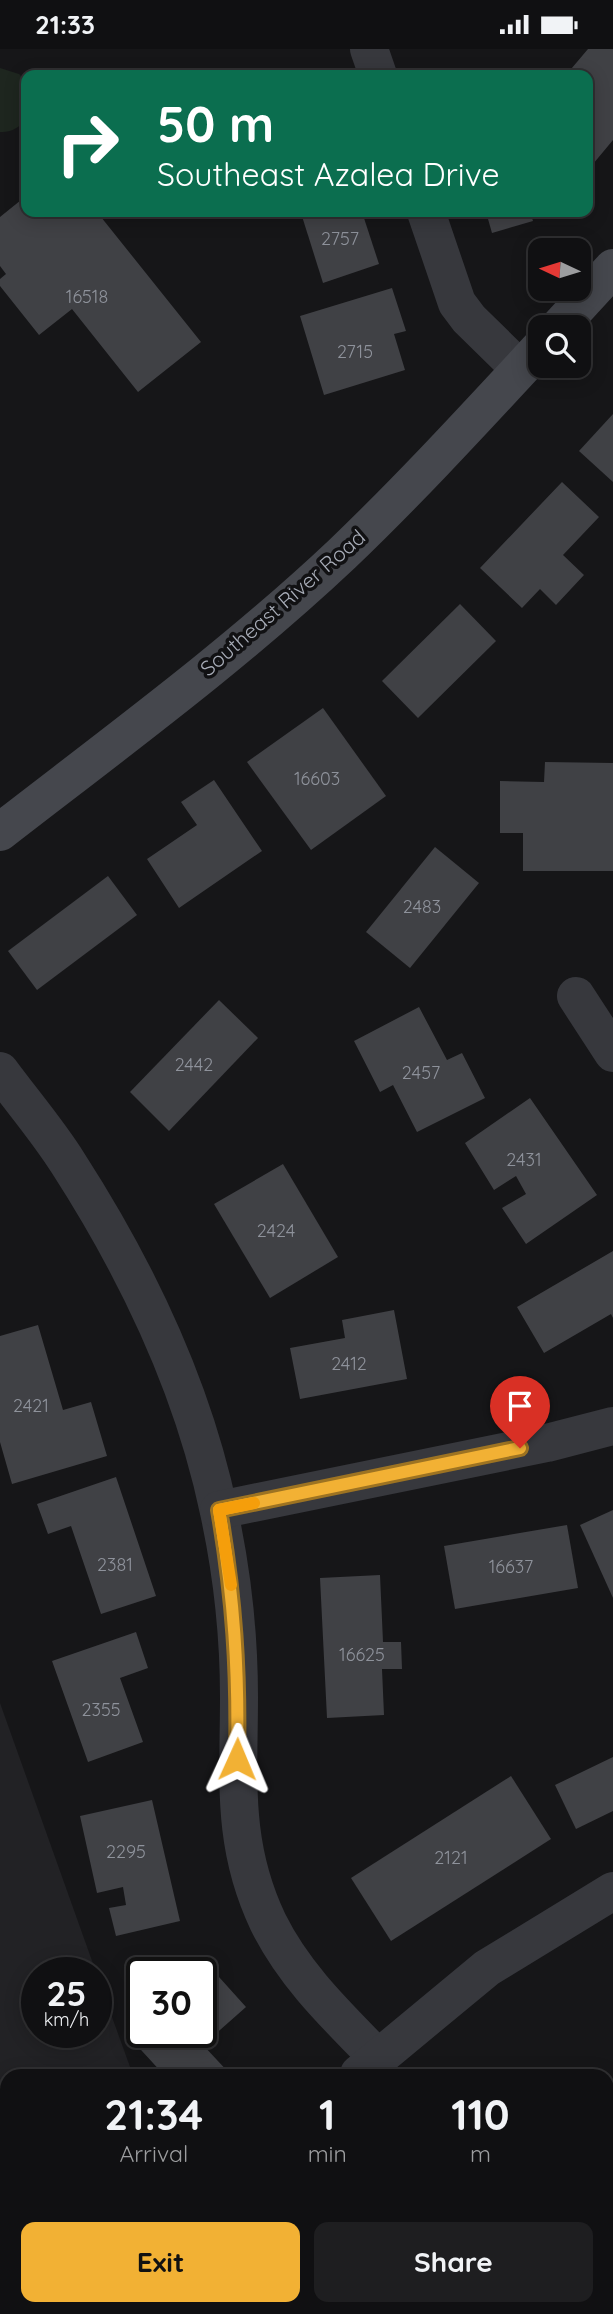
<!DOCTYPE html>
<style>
body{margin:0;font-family:Quicksand,sans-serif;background:#1e1e20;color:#f1f3f6;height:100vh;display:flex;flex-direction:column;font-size:26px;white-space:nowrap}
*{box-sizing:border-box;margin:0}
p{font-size:23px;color:#9c9d9f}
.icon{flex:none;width:38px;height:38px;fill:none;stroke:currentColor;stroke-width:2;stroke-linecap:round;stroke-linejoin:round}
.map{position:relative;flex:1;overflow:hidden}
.details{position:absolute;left:0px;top:2020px;width:614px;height:247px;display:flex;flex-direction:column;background:#101012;border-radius:21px 21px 0 0;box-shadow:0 4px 18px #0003,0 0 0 2px #303032}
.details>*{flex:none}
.guide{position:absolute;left:21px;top:21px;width:572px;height:147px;border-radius:14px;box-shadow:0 4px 18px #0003,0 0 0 2px #303032;background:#0b6e4f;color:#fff;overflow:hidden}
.needle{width:46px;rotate:274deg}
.buttons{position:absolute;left:528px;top:189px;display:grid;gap:14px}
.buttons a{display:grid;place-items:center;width:63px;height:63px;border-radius:14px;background:#101012;box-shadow:0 4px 18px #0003,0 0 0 2px #303032;font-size:35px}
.speed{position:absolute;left:21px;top:1908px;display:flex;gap:14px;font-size:35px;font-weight:700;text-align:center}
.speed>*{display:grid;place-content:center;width:91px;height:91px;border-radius:50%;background:#101012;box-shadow:0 4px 18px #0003,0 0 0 2px #303032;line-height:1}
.speed small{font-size:18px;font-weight:400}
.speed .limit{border:4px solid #111;border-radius:10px;background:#fff;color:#111}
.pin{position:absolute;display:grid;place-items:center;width:60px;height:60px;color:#fff;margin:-72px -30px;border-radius:50% 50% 50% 0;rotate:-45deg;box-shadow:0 0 7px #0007}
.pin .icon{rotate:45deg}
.me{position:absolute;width:77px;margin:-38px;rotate:1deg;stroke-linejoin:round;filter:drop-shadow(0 0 5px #0008)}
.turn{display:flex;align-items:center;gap:24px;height:147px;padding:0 21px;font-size:32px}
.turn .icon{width:91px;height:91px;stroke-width:2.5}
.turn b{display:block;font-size:49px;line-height:60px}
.eta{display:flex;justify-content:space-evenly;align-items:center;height:119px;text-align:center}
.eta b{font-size:42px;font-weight:700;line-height:49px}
.action{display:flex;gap:14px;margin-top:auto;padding:14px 21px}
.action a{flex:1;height:80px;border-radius:14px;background:#f2b134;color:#111;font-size:28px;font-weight:700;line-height:80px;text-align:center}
.action a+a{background:#1e1e20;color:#f1f3f6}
.status{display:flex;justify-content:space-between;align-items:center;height:49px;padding:0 35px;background:#101012;direction:ltr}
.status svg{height:19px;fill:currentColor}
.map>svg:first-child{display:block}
</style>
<div class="status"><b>21:33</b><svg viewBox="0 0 49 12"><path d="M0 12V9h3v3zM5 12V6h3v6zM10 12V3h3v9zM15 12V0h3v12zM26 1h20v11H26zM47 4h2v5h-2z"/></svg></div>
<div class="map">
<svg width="613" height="2265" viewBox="0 0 613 2265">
<rect width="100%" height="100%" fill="#161618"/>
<path fill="#222225" d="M0,1654L96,1923H37V1983H96V1924L133,2026H7V2259H78L72,2265H0Z"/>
<path fill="#1e261f" d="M0,19L19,25L26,32V70C20,78 11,84 0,83Z"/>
<g fill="#404145">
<path d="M588,0H613V91L588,121V26H566Z"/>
<path d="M26,147V163H97L201,293L138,343L72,260L39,286L0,237V230L6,225L0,217V168Z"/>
<path d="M305,163H362L379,215L323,234L301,164Z"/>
<path d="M486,163H530L533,172L492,184Z"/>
<path d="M392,239L406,282L394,285L405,321L324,346L300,267Z"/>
<path d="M613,365V433L579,402Z"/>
<path d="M562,433L599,468L563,506L584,526L556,556L540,540L522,559L480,519Z"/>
<path d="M460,555L496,592L418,669L382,632Z"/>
<path d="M323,659L386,747L311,801L247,713Z"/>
<path d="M545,713L613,714V822H523V784H500V732L544,733Z"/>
<path d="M214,731L262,802L179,859L147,810L197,776L181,753Z"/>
<path d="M435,798L479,834L410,919L366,883Z"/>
<path d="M108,827L137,866L37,941L8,902Z"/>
<path d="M219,951L258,989L169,1082L130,1043Z"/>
<path d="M419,958L447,1011L462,1004L485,1049L417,1083L393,1036L380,1043L354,992Z"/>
<path d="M530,1049L597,1146L526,1195L502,1159L526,1145L516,1127L494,1141L465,1094Z"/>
<path d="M283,1115L338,1208L270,1249L214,1155Z"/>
<path d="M613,1202V1269L611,1265L544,1304L517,1258Z"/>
<path d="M394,1261L407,1330L300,1350L290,1299L345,1289L342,1271Z"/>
<path d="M38,1276L63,1361L91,1353L107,1407L12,1435L0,1393V1287Z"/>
<path d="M116,1428L156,1547L101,1565L71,1477L48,1485L37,1455Z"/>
<path d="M613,1461V1549L580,1476Z"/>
<path d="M567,1476L578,1539L455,1560L444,1497Z"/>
<path d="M380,1526L383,1593H401L402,1620H382L384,1666L327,1669L320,1529Z"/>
<path d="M136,1583L148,1619L120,1629L143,1693L88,1713L52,1612Z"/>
<path d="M613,1708V1762L576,1780L555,1736Z"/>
<path d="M511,1727L551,1790L391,1892L351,1829Z"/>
<path d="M152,1751L180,1872L116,1887L109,1859L126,1856L123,1838L97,1844L80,1767Z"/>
<path d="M210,1918L246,1958L203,1996L231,2026H164L131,1990L142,1980V1983H201V1926Z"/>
<path d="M607,2122L613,2128V2187L607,2180Z"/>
<path d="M526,2259H578L582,2265H530Z"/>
</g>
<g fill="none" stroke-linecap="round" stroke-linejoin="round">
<g stroke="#37383d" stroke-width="38">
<path d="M369,0L378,26"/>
<path d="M426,163L457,254L469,270L520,320"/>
<path d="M576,947L613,1004"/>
<path d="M0,1022C22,1052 48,1082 68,1114C137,1221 193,1338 219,1463C232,1523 239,1586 239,1648C239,1730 231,1795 268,1873C294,1926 336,1966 377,2008"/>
<path d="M219,1461L547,1394L613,1377"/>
<path d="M359,2025L487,1919L613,1842"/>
<path d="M122,2265L128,2259"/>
</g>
<g stroke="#45474d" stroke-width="38">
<path d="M559,278L613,219"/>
<path d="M0,783C116,693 235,606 342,505C411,439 476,368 541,298"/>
</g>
</g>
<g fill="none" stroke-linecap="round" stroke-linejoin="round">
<g stroke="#9d7322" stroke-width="18">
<path id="route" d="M237,1710C239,1622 234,1548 219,1461L520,1399"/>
</g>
<use href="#route" stroke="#f2b134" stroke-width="12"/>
<path stroke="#f59e0b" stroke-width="12" d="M231,1536L219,1461L254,1454"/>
</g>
<g text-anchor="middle" stroke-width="7" stroke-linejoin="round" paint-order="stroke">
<g font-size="18" fill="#8e929b">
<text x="340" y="196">2757</text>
<text x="87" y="254">16518</text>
<text x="355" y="309">2715</text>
<text x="317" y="736">16603</text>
<text x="422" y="864">2483</text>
<text x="194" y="1022">2442</text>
<text x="421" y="1030">2457</text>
<text x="524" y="1117">2431</text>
<text x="276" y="1188">2424</text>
<text x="349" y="1321">2412</text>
<text x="31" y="1363">2421</text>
<text x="115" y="1522">2381</text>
<text x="511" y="1524">16637</text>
<text x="362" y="1612">16625</text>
<text x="101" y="1667">2355</text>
<text x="126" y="1809">2295</text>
<text x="451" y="1815">2121</text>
</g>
<g font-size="21" fill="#a8adb8" stroke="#111113">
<text transform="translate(283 554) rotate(-41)" y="7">Southeast River Road</text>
</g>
</g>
</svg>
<div class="buttons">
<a><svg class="needle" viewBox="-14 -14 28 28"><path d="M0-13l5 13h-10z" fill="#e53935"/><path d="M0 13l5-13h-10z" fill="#9c9d9f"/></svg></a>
<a><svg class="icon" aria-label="search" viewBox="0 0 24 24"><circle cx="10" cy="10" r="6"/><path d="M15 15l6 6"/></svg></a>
</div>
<div class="speed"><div>25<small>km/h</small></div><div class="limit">30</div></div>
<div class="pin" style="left:520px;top:1399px;background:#d93025"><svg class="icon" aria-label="arrive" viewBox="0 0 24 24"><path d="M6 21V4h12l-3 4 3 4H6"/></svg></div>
<svg class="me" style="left:237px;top:1710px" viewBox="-20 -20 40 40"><path d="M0-17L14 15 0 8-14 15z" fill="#f2b134" stroke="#fff" stroke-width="4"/></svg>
<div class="guide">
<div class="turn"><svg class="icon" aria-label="right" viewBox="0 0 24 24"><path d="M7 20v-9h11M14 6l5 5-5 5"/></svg><div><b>50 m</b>Southeast Azalea Drive</div></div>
</div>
<section class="details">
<div class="eta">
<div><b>21:34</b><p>Arrival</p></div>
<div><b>1</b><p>min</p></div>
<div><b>110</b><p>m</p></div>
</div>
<div class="action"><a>Exit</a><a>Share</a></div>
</section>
</div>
